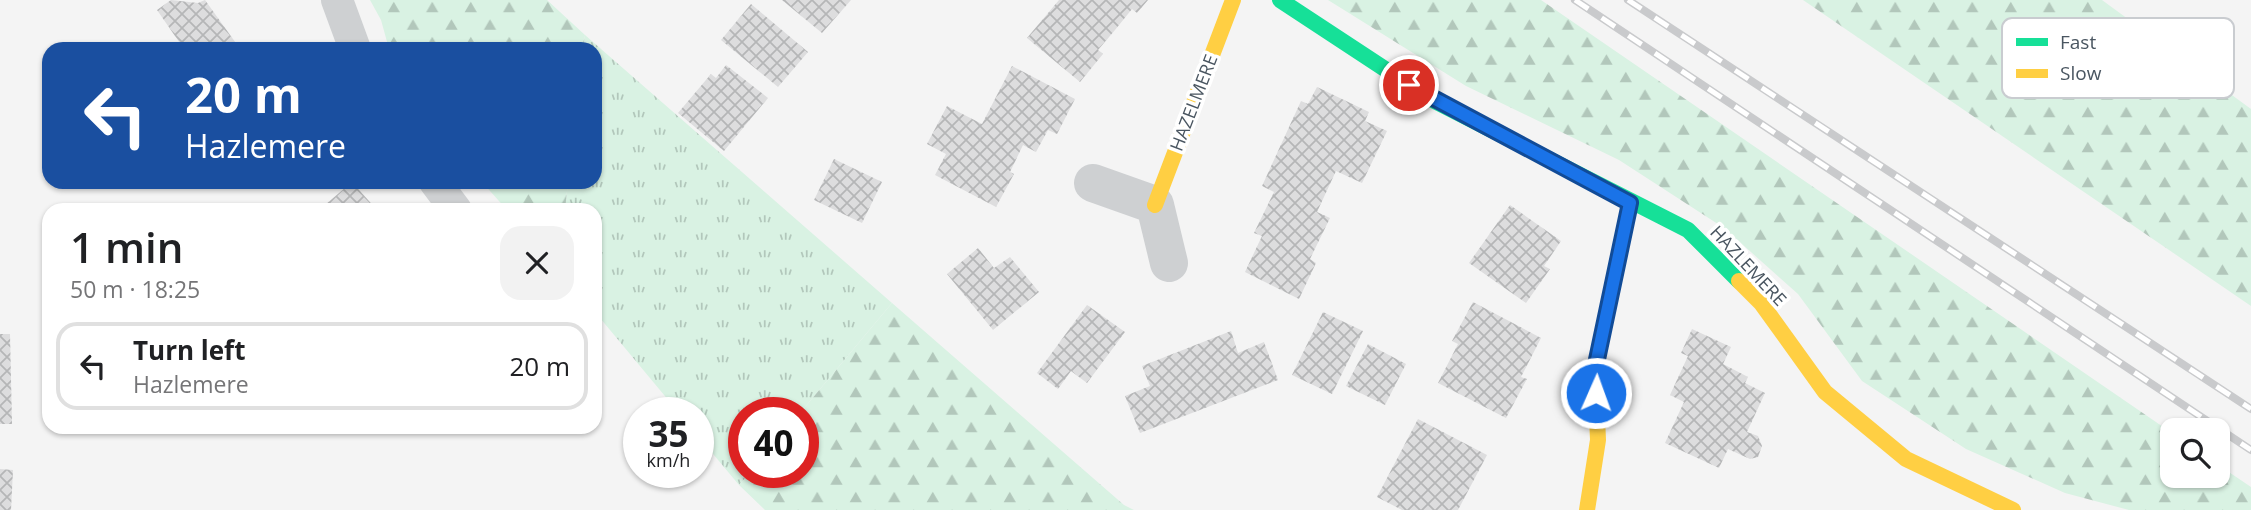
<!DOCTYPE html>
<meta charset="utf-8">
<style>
body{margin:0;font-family:"Open Sans",sans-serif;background:#f2f2f2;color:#202124;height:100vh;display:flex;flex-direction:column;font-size:26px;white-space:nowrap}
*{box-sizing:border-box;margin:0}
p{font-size:23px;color:#757577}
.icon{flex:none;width:38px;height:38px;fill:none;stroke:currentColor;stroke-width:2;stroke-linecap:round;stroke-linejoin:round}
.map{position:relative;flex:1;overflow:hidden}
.side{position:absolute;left:42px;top:203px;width:560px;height:231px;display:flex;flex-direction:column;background:#fff;border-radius:21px;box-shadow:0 2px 5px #0004}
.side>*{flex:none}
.banner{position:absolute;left:42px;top:42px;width:560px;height:147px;border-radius:21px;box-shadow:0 2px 5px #0004;background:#1a4fa0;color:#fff;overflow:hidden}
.controls{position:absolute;left:2160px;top:418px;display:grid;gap:14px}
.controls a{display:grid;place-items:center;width:70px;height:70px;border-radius:14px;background:#fff;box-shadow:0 2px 5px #0004;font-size:35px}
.speed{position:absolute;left:623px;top:397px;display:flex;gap:14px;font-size:35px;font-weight:700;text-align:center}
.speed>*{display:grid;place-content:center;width:91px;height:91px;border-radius:50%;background:#fff;box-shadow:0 2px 5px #0004;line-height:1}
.speed small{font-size:18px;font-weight:400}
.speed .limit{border:10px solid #d22;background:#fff;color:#111}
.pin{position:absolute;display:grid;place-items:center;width:60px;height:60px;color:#fff;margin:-30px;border:4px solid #fff;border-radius:50%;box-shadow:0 2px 7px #0007}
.me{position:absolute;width:77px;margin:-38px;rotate:2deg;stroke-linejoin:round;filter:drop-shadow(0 0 5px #0008)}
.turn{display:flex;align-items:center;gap:24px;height:147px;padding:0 28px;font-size:32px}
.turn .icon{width:91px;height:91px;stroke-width:2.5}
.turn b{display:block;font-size:49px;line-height:60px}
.round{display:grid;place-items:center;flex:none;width:74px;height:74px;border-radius:21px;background:#f2f2f2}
.head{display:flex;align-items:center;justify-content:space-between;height:119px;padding:0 28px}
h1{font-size:42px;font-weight:600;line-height:52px}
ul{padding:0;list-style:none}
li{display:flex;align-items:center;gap:21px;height:88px;margin:0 14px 10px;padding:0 14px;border:4px solid #e0e0e0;border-radius:21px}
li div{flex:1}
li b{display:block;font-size:26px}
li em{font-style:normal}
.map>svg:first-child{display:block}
</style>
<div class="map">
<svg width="2251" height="510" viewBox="0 0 2251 510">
<defs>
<pattern id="grass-tufts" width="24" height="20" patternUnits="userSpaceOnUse" patternTransform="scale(1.75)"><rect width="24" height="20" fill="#d9f2e3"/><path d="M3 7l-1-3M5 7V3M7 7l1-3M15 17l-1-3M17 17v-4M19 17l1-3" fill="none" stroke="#b2c7bb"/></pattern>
<pattern id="forest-firs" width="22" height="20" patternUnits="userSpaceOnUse" patternTransform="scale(1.75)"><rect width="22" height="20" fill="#d9f2e3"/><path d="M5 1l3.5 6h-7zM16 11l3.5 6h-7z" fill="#b2c7bb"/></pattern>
<pattern id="building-cross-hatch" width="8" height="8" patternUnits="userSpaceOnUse" patternTransform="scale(1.75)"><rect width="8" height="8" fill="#ddddde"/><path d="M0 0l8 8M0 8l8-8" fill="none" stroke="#b5b6b7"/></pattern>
</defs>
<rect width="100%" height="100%" fill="#f4f4f4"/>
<path fill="url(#grass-tufts)" d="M585,35L892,303L800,413H744V472L750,473L739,485L698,436V413H679L595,312V210H565L568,182H595V49H583Z"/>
<g fill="url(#forest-firs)">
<path d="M370,0H547L585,35L583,49H389L381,20Z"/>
<path d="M1328,0H1541L2172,433V476H2217V464L2251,487V510H2129L2065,493L1966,449L1862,381L1798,294L1724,228L1619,160L1466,86Z"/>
<path d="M1803,0H2102L2251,109V306Z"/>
<path d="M482,182H568L565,210H507Z"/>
<path d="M892,303L1124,505L1134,510H765L739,485L750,473L803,472V413H800Z"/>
</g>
<g fill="url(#building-cross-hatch)">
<path d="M171,0L198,3L205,0L238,46L233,49H184L157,10Z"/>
<path d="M782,0H851L822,33Z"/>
<path d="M1059,0H1148L1137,13L1132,9L1115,30L1098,50L1103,54L1080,82L1027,38Z"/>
<path d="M751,4L808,52L778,87L721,40Z"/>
<path d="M726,65L768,98L724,151L678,113L711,74L716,78Z"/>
<path d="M1012,66L1075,99L1057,134L1048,130L1036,152L1023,145L1010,172L1014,174L996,207L935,175L946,154L927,144L947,106L982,124Z"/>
<path d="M1317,87L1369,112L1365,121L1387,131L1362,183L1336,171L1317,212L1330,218L1310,259L1316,263L1299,299L1245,272L1262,236L1254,233L1274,192L1262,186L1301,101L1308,104Z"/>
<path d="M834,159L882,182L862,223L814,200Z"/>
<path d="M352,182L377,210H319Z"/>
<path d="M1510,205L1561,241L1544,266L1550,269L1526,303L1469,263Z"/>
<path d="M978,248L994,268L1010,257L1039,292L993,330L947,274Z"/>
<path d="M1473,302L1541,338L1521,377L1527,379L1506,418L1438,383L1458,344L1452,341Z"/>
<path d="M1087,305L1125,332L1087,383L1071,371L1058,389L1037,373Z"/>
<path d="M1323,312L1363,331L1332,394L1292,375Z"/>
<path d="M1692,329L1731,347L1723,364L1748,377L1745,383L1765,393L1747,432L1758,436L1762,446L1758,457L1750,459L1728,449L1719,468L1665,443L1684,402L1670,395L1688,356L1681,353Z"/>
<path d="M1231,331L1238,353L1264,342L1278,380L1140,433L1125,396L1150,386L1142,366Z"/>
<path d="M0,334H10L12,424H0Z"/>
<path d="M1368,344L1406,364L1385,405L1346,386Z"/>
<path d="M1418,419L1487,455L1458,510H1402L1377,497Z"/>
<path d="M0,469L13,470L11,510H0Z"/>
</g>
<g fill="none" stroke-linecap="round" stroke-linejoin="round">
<g stroke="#ced0d2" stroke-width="32">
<path d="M337,0L355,49"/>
<path d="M435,182L456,210"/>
</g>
<path stroke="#ced0d2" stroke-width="38" d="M1093,183L1155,205L1169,263"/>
<path stroke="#16e098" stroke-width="16" d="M1280,0L1429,98L1688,230L1739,281"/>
<g stroke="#ffcf43" stroke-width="16">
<path d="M1155,205L1233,0"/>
<path d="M1739,281L1761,303L1825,392L1906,459L2013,510"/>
<path d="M1587,510L1598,440L1595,369L1630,203"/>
</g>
<g stroke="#c9cacc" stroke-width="8">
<g id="rail">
<path d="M1575,0L2251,450"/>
<path d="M1628,0L2251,409"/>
</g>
</g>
<use href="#rail" stroke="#fff" stroke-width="5" stroke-dasharray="16" stroke-linecap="butt"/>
</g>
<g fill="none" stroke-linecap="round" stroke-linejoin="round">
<g stroke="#114b97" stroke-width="18">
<path id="route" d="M1409,85L1630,203L1595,369L1596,393"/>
</g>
<use href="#route" stroke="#1a73e8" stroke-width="12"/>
</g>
<g text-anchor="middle" stroke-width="7" stroke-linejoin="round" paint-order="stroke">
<g font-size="18" fill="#4a5661" stroke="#fff">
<text transform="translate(1194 103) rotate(-69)" y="6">HAZELMERE</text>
<text transform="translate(1748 266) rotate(47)" y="6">HAZLEMERE</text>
</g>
</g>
<rect x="2002" y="18" width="232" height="80" rx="10" fill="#fff" stroke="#c9ccd0" stroke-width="2"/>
<rect x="2016" y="38" width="32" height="8" fill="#16e098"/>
<rect x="2016" y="69" width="32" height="9" fill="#ffcf43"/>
<g font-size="19" fill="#4a5661">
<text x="2060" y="49">Fast</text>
<text x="2060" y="80">Slow</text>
</g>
</svg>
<div class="controls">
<a><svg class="icon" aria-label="search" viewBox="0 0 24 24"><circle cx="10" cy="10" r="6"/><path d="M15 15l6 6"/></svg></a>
</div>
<div class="speed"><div>35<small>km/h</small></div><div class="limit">40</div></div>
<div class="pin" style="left:1409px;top:85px;background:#d93025"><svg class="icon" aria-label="arrive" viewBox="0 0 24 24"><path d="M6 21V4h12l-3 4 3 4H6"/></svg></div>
<svg class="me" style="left:1596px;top:393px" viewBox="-20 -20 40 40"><circle r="17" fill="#1a73e8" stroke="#fff" stroke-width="3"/><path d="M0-11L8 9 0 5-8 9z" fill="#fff"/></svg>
<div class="banner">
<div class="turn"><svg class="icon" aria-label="left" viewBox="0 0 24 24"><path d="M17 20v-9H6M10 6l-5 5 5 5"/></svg><div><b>20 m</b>Hazlemere</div></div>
</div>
<section class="side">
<div class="head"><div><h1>1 min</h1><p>50 m · 18:25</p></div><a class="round"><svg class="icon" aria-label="close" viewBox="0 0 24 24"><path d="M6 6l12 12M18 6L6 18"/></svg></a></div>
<ul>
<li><svg class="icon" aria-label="left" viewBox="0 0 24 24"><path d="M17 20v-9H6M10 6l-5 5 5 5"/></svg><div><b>Turn left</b><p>Hazlemere</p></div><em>20 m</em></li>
</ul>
</section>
</div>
